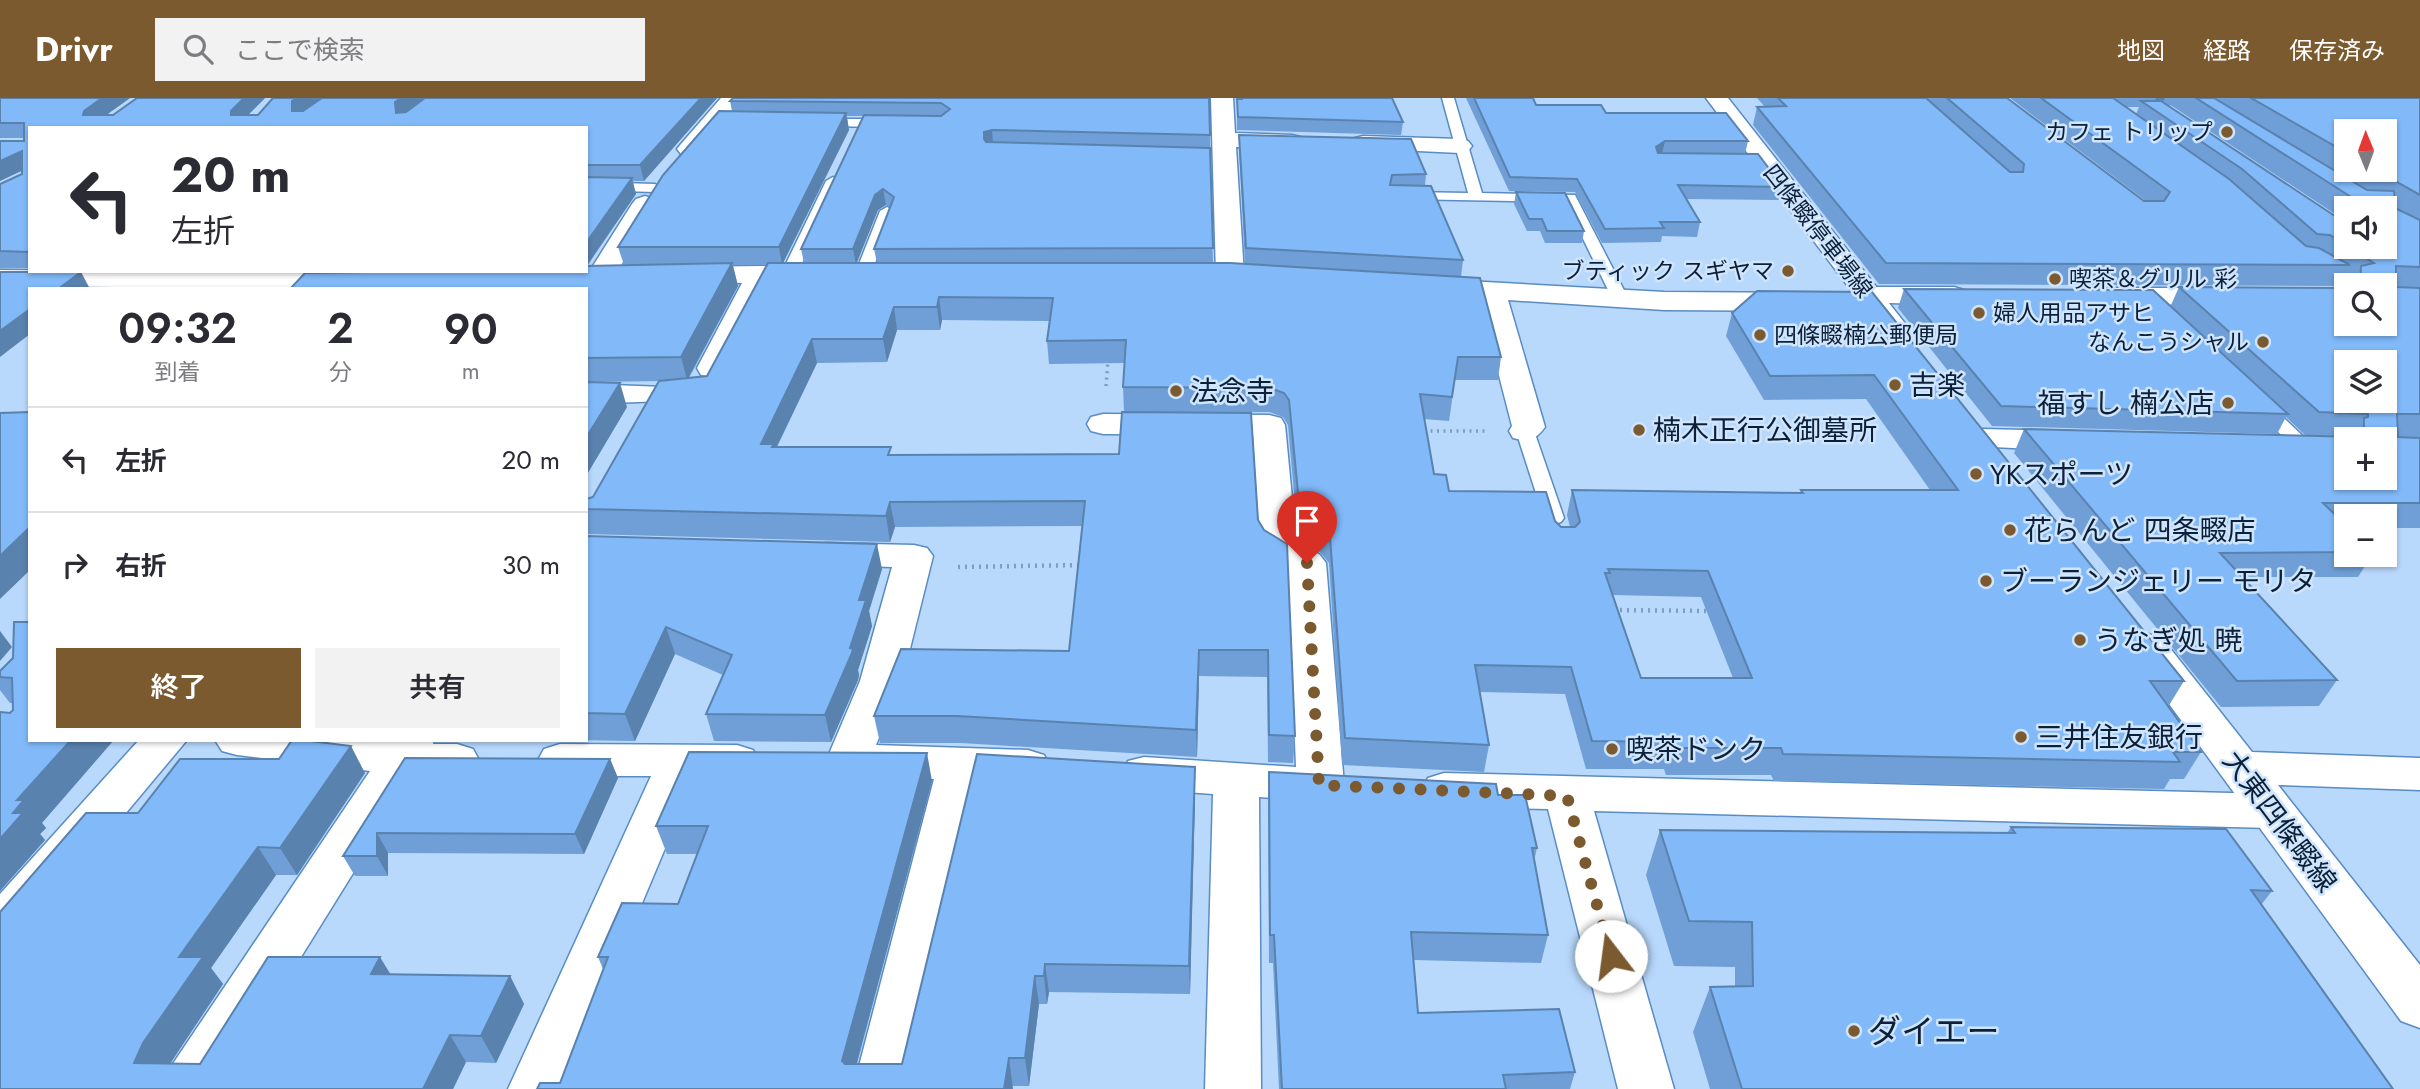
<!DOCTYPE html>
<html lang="ja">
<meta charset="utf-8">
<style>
body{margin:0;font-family:Jost,"Noto Sans JP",sans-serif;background:#f2f2f3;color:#2b2b33;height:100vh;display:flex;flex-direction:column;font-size:26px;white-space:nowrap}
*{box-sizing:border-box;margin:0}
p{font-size:23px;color:#7c7c81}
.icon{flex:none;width:38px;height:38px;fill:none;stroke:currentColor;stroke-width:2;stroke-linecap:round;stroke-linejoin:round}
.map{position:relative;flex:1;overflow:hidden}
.details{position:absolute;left:28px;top:189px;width:560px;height:455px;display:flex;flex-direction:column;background:#fff;border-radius:0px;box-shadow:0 2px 5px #0004}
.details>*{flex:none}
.guide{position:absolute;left:28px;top:28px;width:560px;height:147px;border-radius:0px;box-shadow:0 2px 5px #0004;background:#fff;color:#2b2b33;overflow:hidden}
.needle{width:46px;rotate:359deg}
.tools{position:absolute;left:2334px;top:21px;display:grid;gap:14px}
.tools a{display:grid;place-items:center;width:63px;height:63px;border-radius:0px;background:#fff;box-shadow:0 2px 5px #0004;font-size:35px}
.pin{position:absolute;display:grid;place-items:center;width:60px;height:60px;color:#fff;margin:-72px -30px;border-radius:50% 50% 50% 0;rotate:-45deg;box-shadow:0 0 7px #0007}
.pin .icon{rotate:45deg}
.me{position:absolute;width:77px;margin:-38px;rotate:345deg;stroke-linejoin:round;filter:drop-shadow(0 0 5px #0008)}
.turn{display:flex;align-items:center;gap:24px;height:147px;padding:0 28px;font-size:32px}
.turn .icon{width:91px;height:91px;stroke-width:2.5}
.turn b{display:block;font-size:49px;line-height:60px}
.eta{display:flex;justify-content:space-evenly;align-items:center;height:119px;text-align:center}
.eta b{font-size:42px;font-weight:600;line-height:49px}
.cta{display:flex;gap:14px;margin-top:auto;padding:14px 28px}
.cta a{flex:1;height:80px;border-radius:0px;background:#7b5a30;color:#fff;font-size:28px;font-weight:600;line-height:80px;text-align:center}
.cta a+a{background:#f2f2f3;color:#2b2b33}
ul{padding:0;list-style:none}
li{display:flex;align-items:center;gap:21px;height:105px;padding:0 28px;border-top:2px solid #e1e1e2}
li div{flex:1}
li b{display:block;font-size:26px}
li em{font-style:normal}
header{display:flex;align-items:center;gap:42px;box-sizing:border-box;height:98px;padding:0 35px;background:#7b5a30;color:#fff}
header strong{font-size:33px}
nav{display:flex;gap:38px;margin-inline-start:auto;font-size:24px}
.search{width:490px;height:63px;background:#f2f2f3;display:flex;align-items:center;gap:18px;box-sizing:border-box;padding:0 24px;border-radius:0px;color:#7c7c81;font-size:26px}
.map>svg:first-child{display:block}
</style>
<header>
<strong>Drivr</strong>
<div class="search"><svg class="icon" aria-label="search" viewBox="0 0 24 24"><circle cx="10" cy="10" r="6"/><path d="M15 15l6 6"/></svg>ここで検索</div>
<nav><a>地図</a><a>経路</a><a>保存済み</a></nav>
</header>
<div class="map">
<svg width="2420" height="991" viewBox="0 0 2420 991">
<rect width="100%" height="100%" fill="#b8d8fc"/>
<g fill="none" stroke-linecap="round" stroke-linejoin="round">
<g stroke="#598cc4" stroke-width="3">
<g id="lane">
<path d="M1442,0H1454L1482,95L1575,97L1628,200L1625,203L1620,205L1612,200L1565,104L1403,101V95L1408,94L1468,95Z"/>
<path d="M815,21H888L894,25L888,29L819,28L815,27Z"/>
<path d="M833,79L840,83L797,176L789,181L784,179L781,176L826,83Z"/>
<path d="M586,84L655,86L662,90L655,94L586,92Z"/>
<path d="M887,109L894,113L871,176L863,181L858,179L855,176L880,113Z"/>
<path d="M2317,162L2322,163L2359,187H2347L2346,190L2312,169L2310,166Z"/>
<path d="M2261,303L2267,304L2309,344L2312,348L2309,352H2297L2255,312L2252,308Z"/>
<path d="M1525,328L1534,333L1564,420L1561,424L1554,426L1544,420L1516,333Z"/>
</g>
</g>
<g stroke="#598cc4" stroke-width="3">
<g id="street">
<path d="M721,0H744L697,56H681L677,51L681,46Z"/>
<path d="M1211,0H1233L1235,35L1292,37L1300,39L1304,44L1300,49L1292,51L1236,49L1244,177L1240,183H1220L1216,177Z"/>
<path d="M1363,38L1460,41L1468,43L1472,48L1468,53L1460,55L1355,50L1351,45L1355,40Z"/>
<path d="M645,98L654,101L658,106L614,179L610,185H590L586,179L632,106L636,101Z"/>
<path d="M761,168L826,170L830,176L826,182L770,185L723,277L712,279L701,277L697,270L742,185L673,183L669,177L673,171L683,169Z"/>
<path d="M0,172L350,175L360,177L364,183L360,189L352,191L0,188Z"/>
<path d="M1432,181L1664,194L1798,195L1808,198L1812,204L1808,210L1798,213L1664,212L1508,202L1545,329C1536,342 1528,344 1513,340L1509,333L1512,328L1479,200L1422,195L1418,189L1422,183Z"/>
<path d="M1868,189H1954L1964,192L1968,198L1964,204L1954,207L1858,204L1854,198L1858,192Z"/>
<path d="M2108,190H2227L2237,193L2241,199L2237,205L2227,208L2098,205L2094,199L2098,193Z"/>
<path d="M586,286L664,289L669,296L664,303L586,306Z"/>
<path d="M1103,316L1269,317L1281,320L1285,327L1296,442L1320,457L1326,465L1344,687L1337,699L1321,704L1259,699L1261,991H1205L1213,696L1144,691L1128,687L1122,675L1128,663L1144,659L1296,669L1288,470L1265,455L1260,447L1253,337L1103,336L1091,333L1087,326L1091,319Z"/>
<path d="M826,445L914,447L927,450L933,458L902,583L876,647L1028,652L1044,657L1050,668L1044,679L1028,684L979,682L909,991H853L934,681L875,679L862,675L848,679L832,674L826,663L860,583L892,469L826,467L813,464L807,456L813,448Z"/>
<path d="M139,642H187L18,844L0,850V796Z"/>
<path d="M215,642H434L433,646H457L473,651L479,662L473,673L457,678L414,677L219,991H160L168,973L370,673L237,657L222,653Z"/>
<path d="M560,646L737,647L753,652L759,663L753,674L737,679H695L564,991H508L651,678H560L544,673L538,662L544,651Z"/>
<path d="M1444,675L2271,696L2287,701L2294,713L2287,725L2271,730L1594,713L1674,991H1618L1548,711L1444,709L1428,704L1421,692L1428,680Z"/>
</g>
</g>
<g stroke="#598cc4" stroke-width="3">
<g id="secondary">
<path d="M1706,0H1728L1907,228L1912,234L1907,240L1897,243L1887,240Z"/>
<path d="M1983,331L2072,333L2084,336L2089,343L2084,350L2072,353L1971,348L1966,341L1971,334Z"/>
<path d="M2148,536L2162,540L2252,654L2420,660V692L2278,687L2420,867V930L2401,923L2134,558L2128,549L2134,540Z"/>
</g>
</g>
<g stroke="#819dbd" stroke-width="3.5" stroke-dasharray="2 4.5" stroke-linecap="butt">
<path d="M1106,288L1108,262"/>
<path d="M1424,333H1485"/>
</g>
<g stroke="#819dbd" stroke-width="4.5" stroke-dasharray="2 5" stroke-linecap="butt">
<path d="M958,469L1082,467"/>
<path d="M1613,512L1709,513"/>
</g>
<use href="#lane" fill="#fff" fill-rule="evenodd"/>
<use href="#street" fill="#fff" fill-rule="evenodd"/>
<use href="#secondary" fill="#fff" fill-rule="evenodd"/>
</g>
<g fill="#6f9fd6" fill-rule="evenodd">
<path d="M0,0H130L106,17H113L265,0L248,17L717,0L644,83H632L636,96L587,168L624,167L618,149L732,13L730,3L1209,0L1213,165L1245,166L1239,52V37L1426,76L1425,88L1463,162L1461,179L1501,259L1498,282H1455L1449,323L1424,321L1434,376L1449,393L1555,423L1561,429H1570L1567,417L1572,392L1800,395L1801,392H1930L1866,301L1764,302L1726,238L1732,215L1872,194L2184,583L2168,609L2201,654L2184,681H2170L2164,691L1774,683L1771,677H1666L1664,671H1586L1565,596L1480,594L1489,647L1484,674L1342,667L1329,465L1321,455L1298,440L1288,327L1283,319L1269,314H1124L1123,289L1125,265L1049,266L1047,243L1049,223L942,222L940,232H897L887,264L817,265L777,349L892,357L1258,422L1295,638L1293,665L1268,664L1267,579L1199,578L1197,659L961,645H880L874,618L1069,553L1082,428L895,429L890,444L586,436V401L593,399L665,283L589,284L627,309L586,378V30H30V170H0V86L22,76V72L0,83V43H24V40H0ZM847,18H864L801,151L804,165H783L849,32ZM886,107L890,110L874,151L877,165H856L878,112ZM733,167H767L707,278L689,280L738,188ZM1613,497L1701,499L1733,580H1641Z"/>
<path d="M1466,0H1533L1536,7L1606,15L1748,43L1745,56L1783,89L1779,102L1686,101L1700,124L1697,139L1662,138L1661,144L1602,145L1575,94L1509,93Z"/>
<path d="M1757,0H2007L2144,103H2146L2010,0H2420V430H2385V418H2347V457H2372L2358,479H2243L2337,582L2319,608L2221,609L2014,355L2024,331L2331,338L2305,337L2286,319L2277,336L1992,328L1898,210L1904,191L2171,207L2179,189L2347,226L2385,187H2350L2354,181L2345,176L2338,188L1879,186L1753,27L1757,9H1765ZM2165,6L2172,8L2347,124V110H2385V149H2347V126ZM2125,9H2139L2136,16ZM2347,33L2385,72H2347Z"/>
<path d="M1237,1L1403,24L1401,37L1237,32Z"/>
<path d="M1516,94L1584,133L1582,145H1545L1540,133H1527L1514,106Z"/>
<path d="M586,438L882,471L869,513L872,528L858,572L859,577L858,582L831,644L714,643L706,616L723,577L675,556L635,643L570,642H586Z"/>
<path d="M13,560L42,725L46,730L40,736L45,742L0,793V614L10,615L13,612V605H10L0,592V573Z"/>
<path d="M405,660L610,661L618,680L584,756L388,755V778H355L343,758Z"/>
<path d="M1195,669V698L1190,896L1049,894L1047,906H1039L1029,988L560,985L603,871L598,859L678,806L697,756H667L656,728L932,683L857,966H902Z"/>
<path d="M1269,674L1498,697L1537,750L1534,763L1548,837L1541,865L1414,862L1418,915L1575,974L1570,991H1279L1273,865H1269L1268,702Z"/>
<path d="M365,675L297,777H276L211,870L223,886L170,965L200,966L391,876L510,878L524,906L496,965L466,964L453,991H0L138,715Z"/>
<path d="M2011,729L2272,793L2261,807L2393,991H1710L1693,934L1710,889L1735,888V869L1674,868L1646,777L1660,732L2007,735Z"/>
</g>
<g fill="#5a82ae">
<path d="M102,0H130L91,28L83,17L84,13Z"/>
<path d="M244,0H265L237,28L231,17V13Z"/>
<path d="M297,0H325L298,28L292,13V3Z"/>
<path d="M401,0H426L402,30L396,15L395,4Z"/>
<path d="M701,0H717L644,83L640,67Z"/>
<path d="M2156,0H2165L2162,5L2152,9Z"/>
<path d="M846,15L849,32L782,167L779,149Z"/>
<path d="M992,32L993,46L985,56L984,41V34Z"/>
<path d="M1665,43L1662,56L1654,62L1656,49Z"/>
<path d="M22,53L30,69L0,83V63Z"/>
<path d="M632,80L636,96L586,169V145Z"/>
<path d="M883,91L886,107L878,112L856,167L853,151L875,97Z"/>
<path d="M732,165L738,188L687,282L681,259Z"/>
<path d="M81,174L90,191H58Z"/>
<path d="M939,199L942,222L940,232L937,209Z"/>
<path d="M894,209L897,232L887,264L883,241Z"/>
<path d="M30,211V236L0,259V233Z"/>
<path d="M812,241L817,265L775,352L761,346Z"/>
<path d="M620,285L627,309L586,378V340Z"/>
<path d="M890,404L895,429L890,444L886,418Z"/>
<path d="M30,429V472L0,501V458Z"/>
<path d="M877,446L882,471L869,513L872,528L858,572L859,577L858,582L831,644L825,617L850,550L859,502Z"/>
<path d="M666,529L675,556L635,643L625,616Z"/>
<path d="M0,533L12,549L0,563Z"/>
<path d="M1199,552V578L1197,659L1196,632Z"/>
<path d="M71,642H114L42,725L46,730L40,736L45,742L0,793V741L17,702Z"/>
<path d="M351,648L365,675L297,777L280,750Z"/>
<path d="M927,655L932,683L850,990L842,963Z"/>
<path d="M610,661L618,680L584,756L575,736Z"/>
<path d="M1195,669V698L1190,896L1189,868Z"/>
<path d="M377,735L388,755V778L377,758Z"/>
<path d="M258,749L276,777L211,870L223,886L166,972L134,965L179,859Z"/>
<path d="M380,859L397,887L371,876Z"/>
<path d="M1045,866L1049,894L1047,906L1044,878Z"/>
<path d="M510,878L524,906L496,965L481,938Z"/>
<path d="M1035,878L1039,906L1029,988L1025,960Z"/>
<path d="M450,937L466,964L453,991H423Z"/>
<path d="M1009,960L1013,991H1004Z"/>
</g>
<g fill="#81b9f9" stroke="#5a82ae" stroke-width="2" fill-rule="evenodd">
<path d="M0,0H102L84,13L83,17H113L137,0H244L231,13V17H258L273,0H297L292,3V13H303L322,0H401L395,4L396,15L406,14L425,0H701L640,67H586V30H30V154L0,153V86L22,76V53L0,63V43H24V25H0Z"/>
<path d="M733,0H1209L1210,37L992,32L984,34V41L986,44L1210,50L1213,150L874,151L894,99L883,91L875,97L853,151H801L864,17L941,18L950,11L941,5L730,3Z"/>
<path d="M1242,0H1392L1403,24L1238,19L1237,1H1242Z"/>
<path d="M1474,0H1533L1536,7H1601L1606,15H1726L1748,43H1665L1656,49L1658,55L1758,56L1783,89L1678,87L1700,124H1660L1664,130L1605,131L1577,81L1510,79Z"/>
<path d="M1778,0H1926L2010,74H2023L2024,66L1947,0H2007L2144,103H2164L2170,94L2041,0H2113L2229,81L2306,148L2319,150L2350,167L1886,165L1757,9L1786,8Z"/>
<path d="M2196,0H2214L2367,92L2394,93L2395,110L2420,122V169L2396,168V189L2420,190V316H2397L2398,339L2420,340V405H2323L2347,428V454L2220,455L2337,582L2237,583L2024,331L2361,339L2364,336V320L2368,319V316L2319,314L2179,189L2347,190V226H2385V187H2360L2361,168L2374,165L2348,149H2385V110H2360L2359,104ZM2347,264H2385V303H2347ZM2347,341H2385V380H2347Z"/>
<path d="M2251,0H2420V97L2376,72H2385V33H2347V55Z"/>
<path d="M2141,3H2161L2347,126V148L2330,137L2317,136L2242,71Z"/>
<path d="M719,13L846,15L779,149H618L663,77Z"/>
<path d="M1239,37L1411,41L1426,76L1392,77L1390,87L1431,88L1463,162L1246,150Z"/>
<path d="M586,79L632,80L586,145Z"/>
<path d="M1516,94L1565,95L1584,133H1547L1542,121H1529Z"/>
<path d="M732,165L681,259L586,260V191H290L305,175L366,174L367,173H586V168Z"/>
<path d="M768,165H1230L1480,180L1501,259H1458L1452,299L1420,296L1434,376L1446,377L1449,393L1546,394L1555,423L1561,429H1575L1580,424L1572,392L1803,395L1801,392H1958L1874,277L1770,278L1732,215L1757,193L1872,194L2184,583H2150L2201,654H2173L2180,664L1783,656L1781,650H1674L1672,644L1592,643L1571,569L1475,567L1489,647L1345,640L1330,439L1323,429L1300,415L1289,302L1284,295L1270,290L1123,289L1126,242L1047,243L1053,200L939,199L937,209H894L883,241H812L761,346H774L772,349H891L888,357L1119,356L1122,314L1251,315L1258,422L1264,432L1287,446L1295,638L1269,637L1268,552H1199L1196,632L957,618H874L901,551L1069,553L1085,403L890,404L886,418L586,411V401L593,399L659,283L707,278ZM1608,471L1708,473L1752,580H1641L1605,475H1610Z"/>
<path d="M0,174H81L58,191H30V211L0,233Z"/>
<path d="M1904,191L2153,192L2288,316L2001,308Z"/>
<path d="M586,284L620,285L586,340Z"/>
<path d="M30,314V429L0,458V315Z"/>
<path d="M586,438L877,446L859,502H866L850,550L853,551L852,555L825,617L706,616L732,557L666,529L625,616L586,615Z"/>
<path d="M14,524H30V642H71L17,702H24L13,715H23L0,741V614L10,615L13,612L12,580L0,579V573L13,560Z"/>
<path d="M292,642H302L351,648L280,750L258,749L179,859H203L143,945L134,965L200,966L268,859H380L371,876L510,878L481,938L450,937L423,991H0V814L86,715H138L180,661H279Z"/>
<path d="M689,654L927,655L842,963L845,966H902L977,656L1195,669L1189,868L1045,866L1044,878H1035L1025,960H1009L1004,991H537L540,985H560L608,859H598L622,805L678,806L708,728H656Z"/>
<path d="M405,660L610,661L575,736L377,735V758H343Z"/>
<path d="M1269,674L1496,686L1498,697H1525L1537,750H1532L1548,837L1411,834L1418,915L1559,911L1575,974L1503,977L1506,991H1282L1274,837H1270Z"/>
<path d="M2011,729L2226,731L2272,793L2251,792L2393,991H1742L1710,889L1753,888L1752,824L1689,823L1660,732L2015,735Z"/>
</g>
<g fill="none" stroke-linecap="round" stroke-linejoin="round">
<path stroke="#7b5a30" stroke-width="12" stroke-dasharray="0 21.6" d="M1307,465L1319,687L1567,698L1611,858"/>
</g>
<g fill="#7b5a30" stroke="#cfe4fd" stroke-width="2.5">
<circle cx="2227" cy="34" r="7"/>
<circle cx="1788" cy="173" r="7"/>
<circle cx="2055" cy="181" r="7"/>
<circle cx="1979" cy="215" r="7"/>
<circle cx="1760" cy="237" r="7"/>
<circle cx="2263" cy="244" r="7"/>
<circle cx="1895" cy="287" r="7"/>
<circle cx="1176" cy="293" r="7"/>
<circle cx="2228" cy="305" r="7"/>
<circle cx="1639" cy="332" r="7"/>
<circle cx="1976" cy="376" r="7"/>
<circle cx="2010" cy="432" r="7"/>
<circle cx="1986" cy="483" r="7"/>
<circle cx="2080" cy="542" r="7"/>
<circle cx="2021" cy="639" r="7"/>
<circle cx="1612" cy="651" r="7"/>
<circle cx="1854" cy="933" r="7"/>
</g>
<g text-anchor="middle" stroke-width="5" stroke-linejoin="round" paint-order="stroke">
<g font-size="23" fill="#0c2138" stroke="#cfe4fd" text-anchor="end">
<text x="2213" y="42">カフェ トリップ</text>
<text x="1774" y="181">ブティック スギヤマ</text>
<text x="2069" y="189" text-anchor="start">喫茶＆グリル 彩</text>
<text x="1993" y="223" text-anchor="start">婦人用品アサヒ</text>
<text x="1774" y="245" text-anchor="start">四條畷楠公郵便局</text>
<text x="2249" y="252">なんこうシャル</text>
</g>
<g font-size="23" fill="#0c2138" stroke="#cfe4fd">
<text transform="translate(1818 133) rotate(52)" y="8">四條畷停車場線</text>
</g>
<g font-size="28" fill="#0c2138" stroke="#cfe4fd" text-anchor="start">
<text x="1909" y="297">吉楽</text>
<text x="1190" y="303">法念寺</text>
<text x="2214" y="315" text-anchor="end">福すし 楠公店</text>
<text x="1653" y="342">楠木正行公御墓所</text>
<text x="1990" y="386">YKスポーツ</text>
<text x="2024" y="442">花らんど 四条畷店</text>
<text x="2000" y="493">ブーランジェリー モリタ</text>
<text x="2094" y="552">うなぎ処 暁</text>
<text x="2035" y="649">三井住友銀行</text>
<text x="1626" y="661">喫茶ドンク</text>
</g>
<g font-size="28" fill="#0c2138" stroke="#cfe4fd">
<text transform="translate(2280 723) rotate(53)" y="10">大東四條畷線</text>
</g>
<g font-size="33" fill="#0c2138" stroke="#cfe4fd" text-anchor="start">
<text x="1868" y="945">ダイエー</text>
</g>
</g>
</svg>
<div class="tools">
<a><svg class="needle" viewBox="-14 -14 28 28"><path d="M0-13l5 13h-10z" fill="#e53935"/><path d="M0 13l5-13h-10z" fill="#7c7c81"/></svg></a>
<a><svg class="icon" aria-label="sound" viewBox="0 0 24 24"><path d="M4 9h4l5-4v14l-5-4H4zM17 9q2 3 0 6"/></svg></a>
<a><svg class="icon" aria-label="search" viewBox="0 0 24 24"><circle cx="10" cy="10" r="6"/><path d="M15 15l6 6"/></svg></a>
<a><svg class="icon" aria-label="layers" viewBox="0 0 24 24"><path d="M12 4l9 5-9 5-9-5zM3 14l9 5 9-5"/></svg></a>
<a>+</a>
<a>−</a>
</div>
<div class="pin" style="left:1307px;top:465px;background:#d93025"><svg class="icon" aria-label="arrive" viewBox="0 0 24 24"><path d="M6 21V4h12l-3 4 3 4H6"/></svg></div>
<svg class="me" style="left:1611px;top:858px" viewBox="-20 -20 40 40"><circle r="19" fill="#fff"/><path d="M0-13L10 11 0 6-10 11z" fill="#7b5a30"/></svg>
<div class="guide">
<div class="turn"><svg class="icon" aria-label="left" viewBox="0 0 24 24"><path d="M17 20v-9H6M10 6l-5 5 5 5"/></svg><div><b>20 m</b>左折</div></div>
</div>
<section class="details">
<div class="eta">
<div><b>09:32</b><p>到着</p></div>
<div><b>2</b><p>分</p></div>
<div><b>90</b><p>m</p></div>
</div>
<ul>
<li><svg class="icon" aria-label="left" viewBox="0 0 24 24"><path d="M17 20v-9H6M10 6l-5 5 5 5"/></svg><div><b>左折</b></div><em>20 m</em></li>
<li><svg class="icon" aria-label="right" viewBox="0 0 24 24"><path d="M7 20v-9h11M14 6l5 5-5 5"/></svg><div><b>右折</b></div><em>30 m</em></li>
</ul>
<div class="cta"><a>終了</a><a>共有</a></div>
</section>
</div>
